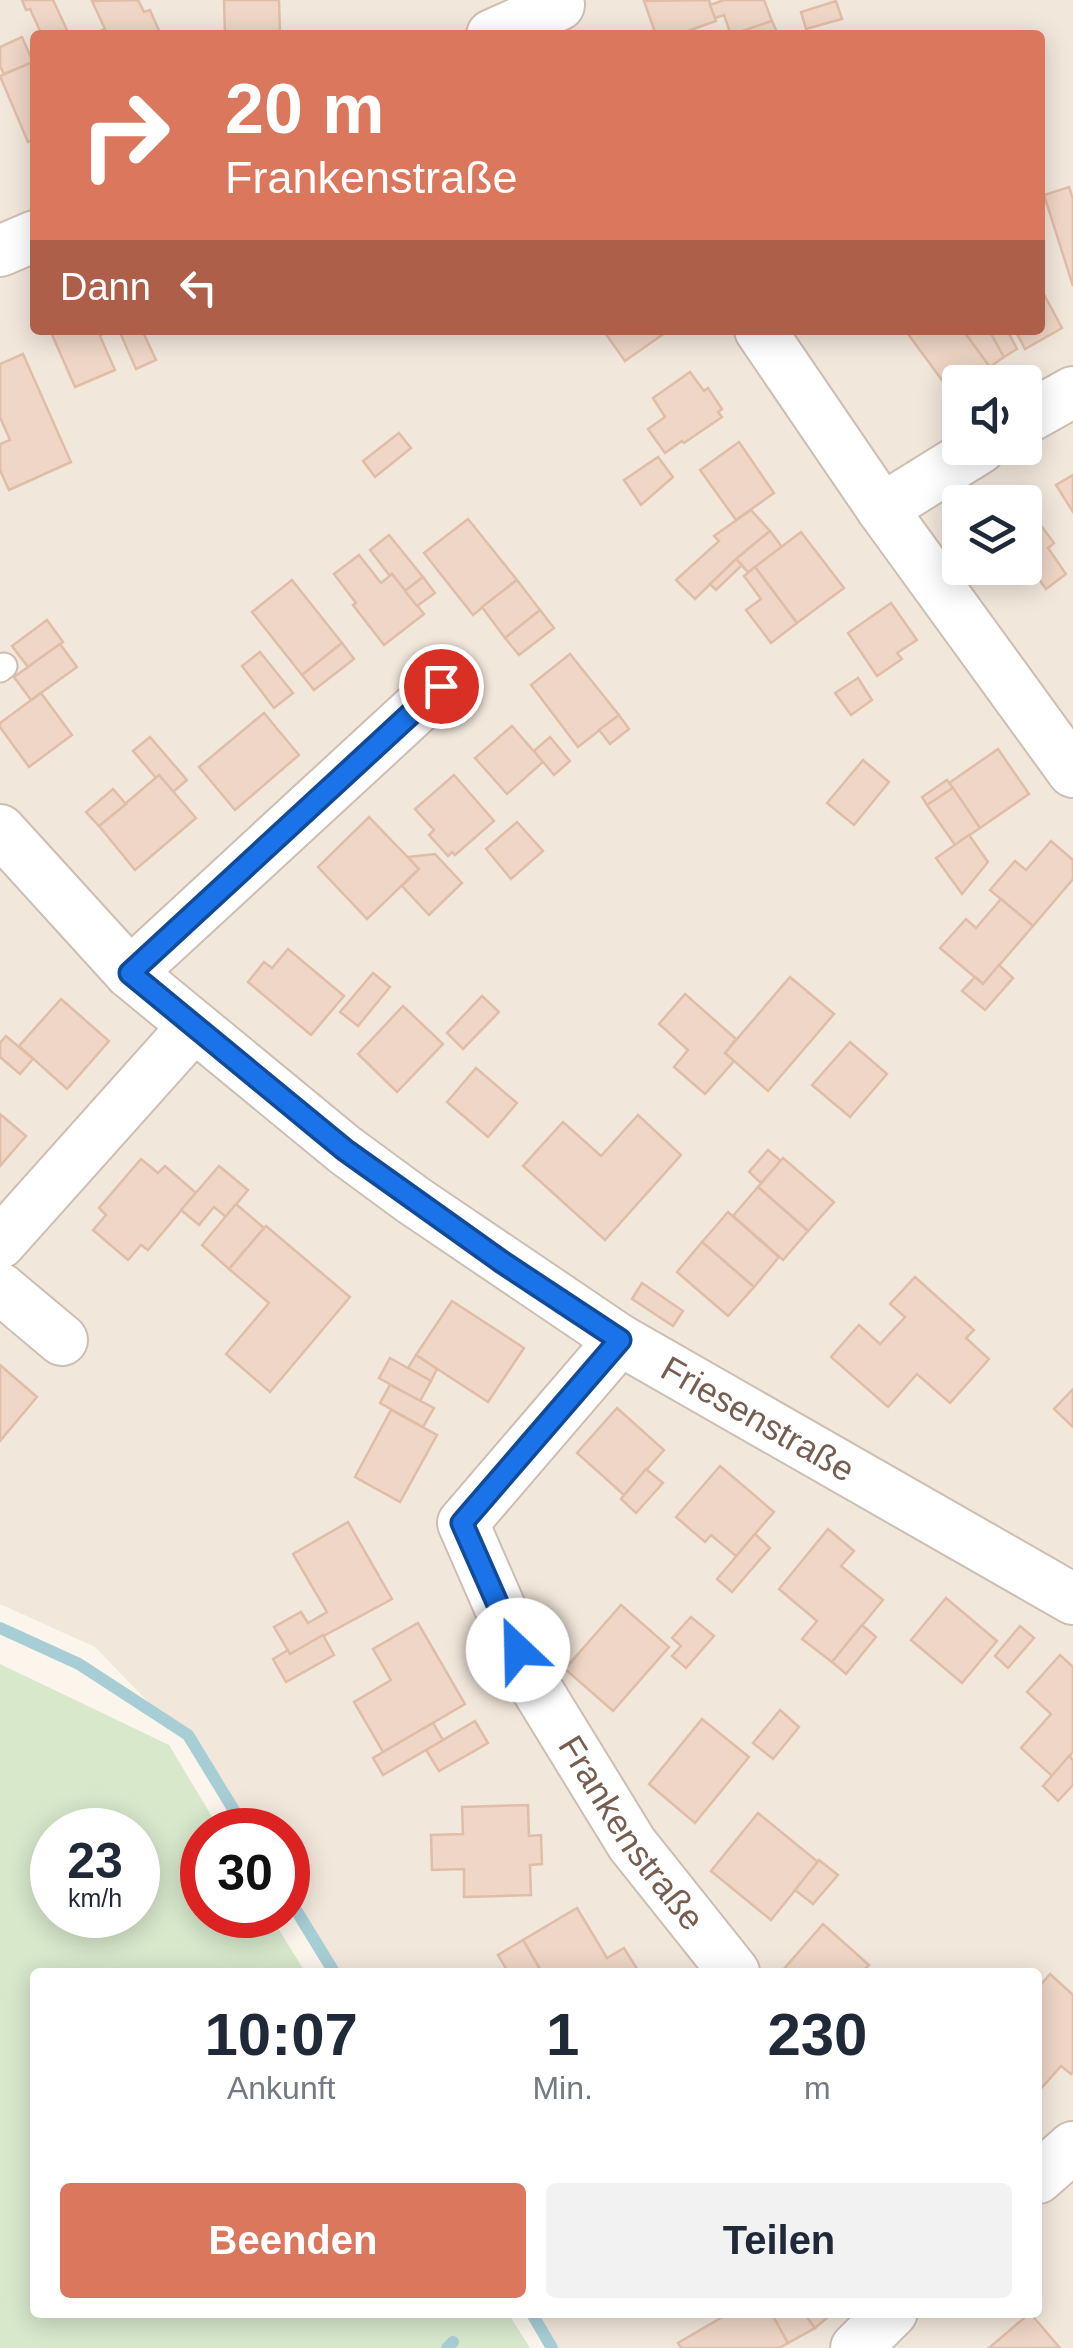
<!DOCTYPE html>
<html lang="de">
<meta charset="utf-8">
<style>
body{margin:0;font-family:Helvetica,sans-serif;background:#f2f2f3;color:#1f2937;height:100vh;display:flex;flex-direction:column;font-size:38px;white-space:nowrap}
*{box-sizing:border-box;margin:0}
p{font-size:32px;color:#747a83}
.icon{flex:none;width:55px;height:55px;fill:none;stroke:currentColor;stroke-width:2;stroke-linecap:round;stroke-linejoin:round}
.map{position:relative;flex:1;overflow:hidden}
.sheet{position:absolute;left:30px;top:1968px;width:1012px;height:350px;display:flex;flex-direction:column;background:#fff;border-radius:10px;box-shadow:0 5px 25px #0003}
.sheet>*{flex:none}
.top-card{position:absolute;left:30px;top:30px;width:1015px;height:305px;border-radius:10px;box-shadow:0 5px 25px #0003;background:#da775c;color:#fff;overflow:hidden}
.fabs{position:absolute;left:942px;top:365px;display:grid;gap:20px}
.fabs a{display:grid;place-items:center;width:100px;height:100px;border-radius:10px;background:#fff;box-shadow:0 5px 25px #0003;font-size:50px}
.speed{position:absolute;left:30px;top:1808px;display:flex;gap:20px;font-size:50px;font-weight:700;text-align:center}
.speed>*{display:grid;place-content:center;width:130px;height:130px;border-radius:50%;background:#fff;box-shadow:0 5px 25px #0003;line-height:1}
.speed small{font-size:25px;font-weight:400}
.speed .limit{border:15px solid #d22;background:#fff;color:#111}
.pin{position:absolute;display:grid;place-items:center;width:85px;height:85px;color:#fff;margin:-42px;border:5px solid #fff;border-radius:50%;box-shadow:0 2px 10px #0007}
.me{position:absolute;width:110px;margin:-55px;rotate:336deg;stroke-linejoin:round;filter:drop-shadow(0 0 8px #0008)}
.turn{display:flex;align-items:center;gap:35px;height:210px;padding:0 30px;font-size:45px}
.turn .icon{width:130px;height:130px;stroke-width:2.5}
.turn b{display:block;font-size:70px;line-height:85px}
.then{display:flex;align-items:center;height:95px;padding:0 30px;background:#0003;gap:20px;font-size:38px}
.eta{display:flex;justify-content:space-evenly;align-items:center;height:170px;text-align:center}
.eta b{font-size:60px;font-weight:700;line-height:70px}
.primary-button{display:flex;gap:20px;margin-top:auto;padding:20px 30px}
.primary-button a{flex:1;height:115px;border-radius:10px;background:#da775c;color:#fff;font-size:40px;font-weight:700;line-height:115px;text-align:center}
.primary-button a+a{background:#f2f2f3;color:#1f2937}
.map>svg:first-child{display:block}
</style>
<div class="map">
<svg width="1073" height="2348" viewBox="0 0 1073 2348">
<rect width="100%" height="100%" fill="#fbf5ec"/>
<path fill="#f2e7db" fill-rule="evenodd" d="M0,0H1073V2348H552L532,2313L1038,2312V1972H334L288,1891V1830H252L221,1777L95,1647L0,1604ZM35,35H1040V330H35ZM960,382H1025V448H960ZM960,502H1025V568H960Z"/>
<path fill="#d7e8cb" fill-rule="evenodd" d="M0,1664L169,1745L220,1830H202V1915H270L305,1972H35V2312L508,2313L530,2348H0ZM52,1830H138V1915H52Z"/>
<g fill="none" stroke-linecap="round" stroke-linejoin="round">
<g stroke="#a8ced5" stroke-width="12">
<path d="M0,1628L79,1664L188,1735L246,1830"/>
<path d="M288,1897L334,1972"/>
<path d="M531,2312L552,2348"/>
<path d="M447,2348L453,2342"/>
</g>
</g>
<g fill="#efd6c6" stroke="#e0bda7" stroke-width="2.5">
<path d="M22,0H53L67,30L55,35H42L30,9L26,10Z"/>
<path d="M138,0L144,12L150,10L161,35H99L98,32L105,29L92,1Z"/>
<path d="M224,0H279L280,35H225Z"/>
<path d="M709,0L716,21L677,35H656L644,1Z"/>
<path d="M724,0H764L772,21L731,35L724,15L715,18L710,5Z"/>
<path d="M836,1L842,19L806,29L801,12Z"/>
<path d="M772,21L777,32L772,35H731Z"/>
<path d="M22,37L33,62L4,74L0,66V47Z"/>
<path d="M35,61V139L28,142L0,76Z"/>
<path d="M1069,187L1073,199V286L1044,195Z"/>
<path d="M1040,287L1062,328L1025,349L1015,330H1040Z"/>
<path d="M50,330H109L100,336L115,370L75,387Z"/>
<path d="M119,330H142L156,360L136,369Z"/>
<path d="M603,330H669L625,361Z"/>
<path d="M905,330H963L990,367L969,382H960V390L953,395Z"/>
<path d="M963,330H989L1004,357L990,367Z"/>
<path d="M989,330H1007L1017,349L1004,357Z"/>
<path d="M23,354L71,462L9,490L0,470V444L10,440L0,417V364Z"/>
<path d="M690,372L704,391L708,388L722,409L718,412L722,417L684,443L682,441L665,453L648,429L665,417L653,398Z"/>
<path d="M399,433L411,448L375,477L363,461Z"/>
<path d="M739,442L774,493L736,520L700,470Z"/>
<path d="M658,457L673,477L641,505L624,480Z"/>
<path d="M1073,475V512L1056,485Z"/>
<path d="M1025,504L1054,543L1048,548L1066,574L1046,589L1027,563L1025,565Z"/>
<path d="M751,510L770,531L736,559L695,599L676,580L719,541L714,536Z"/>
<path d="M468,519L517,580L473,615L424,553Z"/>
<path d="M770,531L782,547L748,572L736,559Z"/>
<path d="M801,532L844,588L797,623L755,567Z"/>
<path d="M389,535L423,577L405,591L392,574L390,576L370,550Z"/>
<path d="M359,555L381,583L392,574L424,614L384,645L353,605L356,603L334,574Z"/>
<path d="M736,559L742,565L716,590L710,584Z"/>
<path d="M755,567L797,623L771,643L746,610L761,599L744,576Z"/>
<path d="M423,577L435,593L417,606L405,591Z"/>
<path d="M292,580L342,643L302,675L252,612Z"/>
<path d="M517,580L540,610L505,638L482,607Z"/>
<path d="M891,603L917,640L897,653L902,659L877,676L848,633Z"/>
<path d="M540,610L554,628L519,655L505,638Z"/>
<path d="M47,620L63,642L28,667L12,646Z"/>
<path d="M342,643L354,659L314,690L302,675Z"/>
<path d="M60,644L77,667L31,700L14,677Z"/>
<path d="M260,652L293,693L274,708L242,666Z"/>
<path d="M570,654L619,715L578,747L531,685Z"/>
<path d="M858,678L872,700L851,715L835,693Z"/>
<path d="M41,693L72,735L29,767L0,727V723Z"/>
<path d="M264,713L299,755L235,810L199,767Z"/>
<path d="M619,715L629,729L610,744L599,730Z"/>
<path d="M512,726L543,762L507,794L475,758Z"/>
<path d="M150,737L187,780L173,792L159,775L156,778L133,751Z"/>
<path d="M550,737L570,761L554,775L534,751Z"/>
<path d="M998,749L1029,794L980,828L949,783Z"/>
<path d="M863,760L889,782L854,825L827,803Z"/>
<path d="M159,775L196,818L135,870L99,826Z"/>
<path d="M454,775L494,821L455,855L452,852L448,856L429,835L434,830L415,809Z"/>
<path d="M947,780L953,788L927,805L922,797Z"/>
<path d="M953,788L980,828L955,845L927,805Z"/>
<path d="M113,789L126,804L99,826L86,812Z"/>
<path d="M369,817L419,869L367,919L318,867Z"/>
<path d="M517,822L543,851L511,879L486,849Z"/>
<path d="M969,835L988,862L962,894L936,858Z"/>
<path d="M1051,841L1073,860V879L1033,926L990,890L1015,861L1026,870Z"/>
<path d="M435,854L462,883L429,915L402,886L419,869L408,857Z"/>
<path d="M1001,899L1033,926L983,984L940,948L966,919L976,928Z"/>
<path d="M288,949L344,996L311,1035L248,982L264,962L272,968Z"/>
<path d="M999,965L1013,978L985,1010L962,991L975,977L983,984Z"/>
<path d="M373,973L390,987L358,1026L340,1012Z"/>
<path d="M790,977L834,1014L768,1091L725,1053Z"/>
<path d="M685,994L736,1039L725,1053L734,1061L705,1094L674,1067L688,1050L659,1024Z"/>
<path d="M482,996L499,1012L463,1049L447,1033Z"/>
<path d="M61,999L109,1041L67,1089L19,1046Z"/>
<path d="M403,1006L443,1044L397,1092L358,1054Z"/>
<path d="M6,1036L33,1059L20,1074L0,1057V1043Z"/>
<path d="M850,1042L887,1074L850,1117L812,1085Z"/>
<path d="M476,1068L517,1103L488,1137L447,1102Z"/>
<path d="M0,1114L26,1136L0,1166Z"/>
<path d="M638,1115L681,1155L605,1240L523,1166L563,1122L601,1156Z"/>
<path d="M768,1150L781,1161L761,1183L749,1172Z"/>
<path d="M783,1158L834,1202L808,1231L758,1187Z"/>
<path d="M141,1159L158,1173L165,1166L196,1193L148,1250L141,1245L128,1260L93,1230L106,1215L99,1208Z"/>
<path d="M219,1166L248,1190L226,1217L214,1207L199,1225L181,1210Z"/>
<path d="M758,1187L808,1231L783,1260L733,1216Z"/>
<path d="M236,1204L264,1228L229,1269L202,1245Z"/>
<path d="M728,1212L779,1257L754,1287L702,1242Z"/>
<path d="M266,1226L350,1297L270,1392L226,1354L269,1303L229,1269Z"/>
<path d="M702,1242L754,1287L728,1316L677,1272Z"/>
<path d="M915,1277L974,1330L966,1338L989,1359L950,1403L917,1374L888,1407L831,1357L859,1325L880,1344L905,1317L890,1304Z"/>
<path d="M642,1283L683,1311L673,1326L632,1299Z"/>
<path d="M452,1301L524,1348L488,1402L416,1355Z"/>
<path d="M416,1355L437,1369L431,1381L408,1368Z"/>
<path d="M390,1358L431,1381L420,1401L379,1378Z"/>
<path d="M0,1365L37,1397L0,1441Z"/>
<path d="M390,1385L434,1408L423,1427L380,1403Z"/>
<path d="M1073,1389V1427L1054,1409Z"/>
<path d="M617,1408L664,1450L624,1495L577,1453Z"/>
<path d="M391,1410L437,1435L400,1502L355,1477Z"/>
<path d="M720,1466L774,1512L736,1556L711,1535L705,1542L676,1517Z"/>
<path d="M646,1469L663,1483L636,1513L621,1499Z"/>
<path d="M348,1522L392,1599L290,1654L274,1627L301,1612L308,1623L327,1612L293,1554Z"/>
<path d="M828,1529L854,1551L841,1566L883,1600L832,1662L802,1639L817,1621L779,1589Z"/>
<path d="M755,1534L770,1548L732,1592L717,1579Z"/>
<path d="M946,1598L997,1641L962,1683L911,1640Z"/>
<path d="M621,1605L669,1647L613,1711L565,1669Z"/>
<path d="M691,1617L714,1636L686,1668L672,1656L681,1646L672,1638Z"/>
<path d="M418,1623L465,1704L383,1752L354,1702L391,1680L373,1649Z"/>
<path d="M862,1625L876,1637L846,1674L832,1662Z"/>
<path d="M1020,1626L1034,1638L1008,1668L995,1656Z"/>
<path d="M323,1635L334,1655L286,1682L273,1659L288,1650L290,1654Z"/>
<path d="M1060,1655L1073,1667V1752L1052,1776L1021,1748L1051,1714L1027,1692Z"/>
<path d="M780,1710L799,1727L773,1759L753,1743Z"/>
<path d="M702,1719L749,1757L695,1823L649,1784Z"/>
<path d="M475,1721L488,1743L439,1771L426,1750Z"/>
<path d="M433,1723L443,1740L383,1775L373,1758Z"/>
<path d="M1069,1756L1073,1760V1785L1058,1801L1043,1786Z"/>
<path d="M528,1805L529,1836L541,1835L542,1864L530,1865L531,1895L464,1897V1869L432,1870L431,1835L463,1834L462,1807Z"/>
<path d="M758,1813L818,1862L771,1920L711,1871Z"/>
<path d="M819,1860L838,1875L813,1904L795,1890Z"/>
<path d="M577,1908L607,1958L624,1948L639,1972H542L523,1940Z"/>
<path d="M823,1924L869,1965L862,1972H786L783,1970Z"/>
<path d="M523,1940L540,1970L535,1972H508L498,1955Z"/>
<path d="M1050,1974L1073,1995V2072L1071,2074L1061,2066L1038,2092V1988Z"/>
<path d="M731,2312H771L788,2343L779,2348H681L678,2343Z"/>
<path d="M771,2312H803L815,2328L788,2343Z"/>
<path d="M803,2312H832L833,2313L815,2328Z"/>
<path d="M1030,2313L1060,2348H989Z"/>
</g>
<g fill="none" stroke-linecap="round" stroke-linejoin="round">
<g stroke="#cdbeb2" stroke-width="29">
<path id="lane" d="M0,669L4,666"/>
</g>
<g stroke="#cdbeb2" stroke-width="54">
<g id="street">
<path d="M492,35L559,5"/>
<path d="M0,251L35,236"/>
<path d="M760,330L882,509L1073,772"/>
<path d="M1025,419L1073,392"/>
<path d="M882,509L980,448"/>
<path id="s1" d="M0,830L130,973L345,1150L413,1200L620,1340L1073,1599"/>
<path d="M130,973L441,686"/>
<path d="M0,1243L194,1026"/>
<path d="M0,1288L62,1340"/>
<path id="s2" d="M620,1340L463,1523L532,1681L632,1844L734,1972"/>
<path d="M1038,2178L1073,2147"/>
<path d="M856,2348L892,2312"/>
</g>
</g>
<use href="#lane" stroke="#fff" stroke-width="25"/>
<use href="#street" stroke="#fff" stroke-width="50"/>
</g>
<g fill="none" stroke-linecap="round" stroke-linejoin="round">
<g stroke="#114b97" stroke-width="25">
<path id="route" d="M441,686L130,973L345,1150L502,1262L620,1340L462,1523L518,1650"/>
</g>
<use href="#route" stroke="#1a73e8" stroke-width="18"/>
</g>
<g text-anchor="middle" stroke-width="10" stroke-linejoin="round" paint-order="stroke">
<g font-size="35" fill="#755d50" stroke="#fef9f2">
<text dy="12" stroke="none"><textPath href="#s1" startOffset="965">Friesenstraße</textPath></text>
<text dy="12" stroke="none"><textPath href="#s2" startOffset="595">Frankenstraße</textPath></text>
</g>
</g>
</svg>
<div class="fabs">
<a><svg class="icon" aria-label="sound" viewBox="0 0 24 24"><path d="M4 9h4l5-4v14l-5-4H4zM17 9q2 3 0 6"/></svg></a>
<a><svg class="icon" aria-label="layers" viewBox="0 0 24 24"><path d="M12 4l9 5-9 5-9-5zM3 14l9 5 9-5"/></svg></a>
</div>
<div class="speed"><div>23<small>km/h</small></div><div class="limit">30</div></div>
<div class="pin" style="left:441px;top:686px;background:#d93025"><svg class="icon" aria-label="arrive" viewBox="0 0 24 24"><path d="M6 21V4h12l-3 4 3 4H6"/></svg></div>
<svg class="me" style="left:518px;top:1650px" viewBox="-20 -20 40 40"><circle r="19" fill="#fff"/><path d="M0-13L10 11 0 6-10 11z" fill="#1a73e8"/></svg>
<div class="top-card">
<div class="turn"><svg class="icon" aria-label="right" viewBox="0 0 24 24"><path d="M7 20v-9h11M14 6l5 5-5 5"/></svg><div><b>20 m</b>Frankenstraße</div></div>
<div class="then">Dann<svg class="icon" aria-label="left" viewBox="0 0 24 24"><path d="M17 20v-9H6M10 6l-5 5 5 5"/></svg></div>
</div>
<section class="sheet">
<div class="eta">
<div><b>10:07</b><p>Ankunft</p></div>
<div><b>1</b><p>Min.</p></div>
<div><b>230</b><p>m</p></div>
</div>
<div class="primary-button"><a>Beenden</a><a>Teilen</a></div>
</section>
</div>
